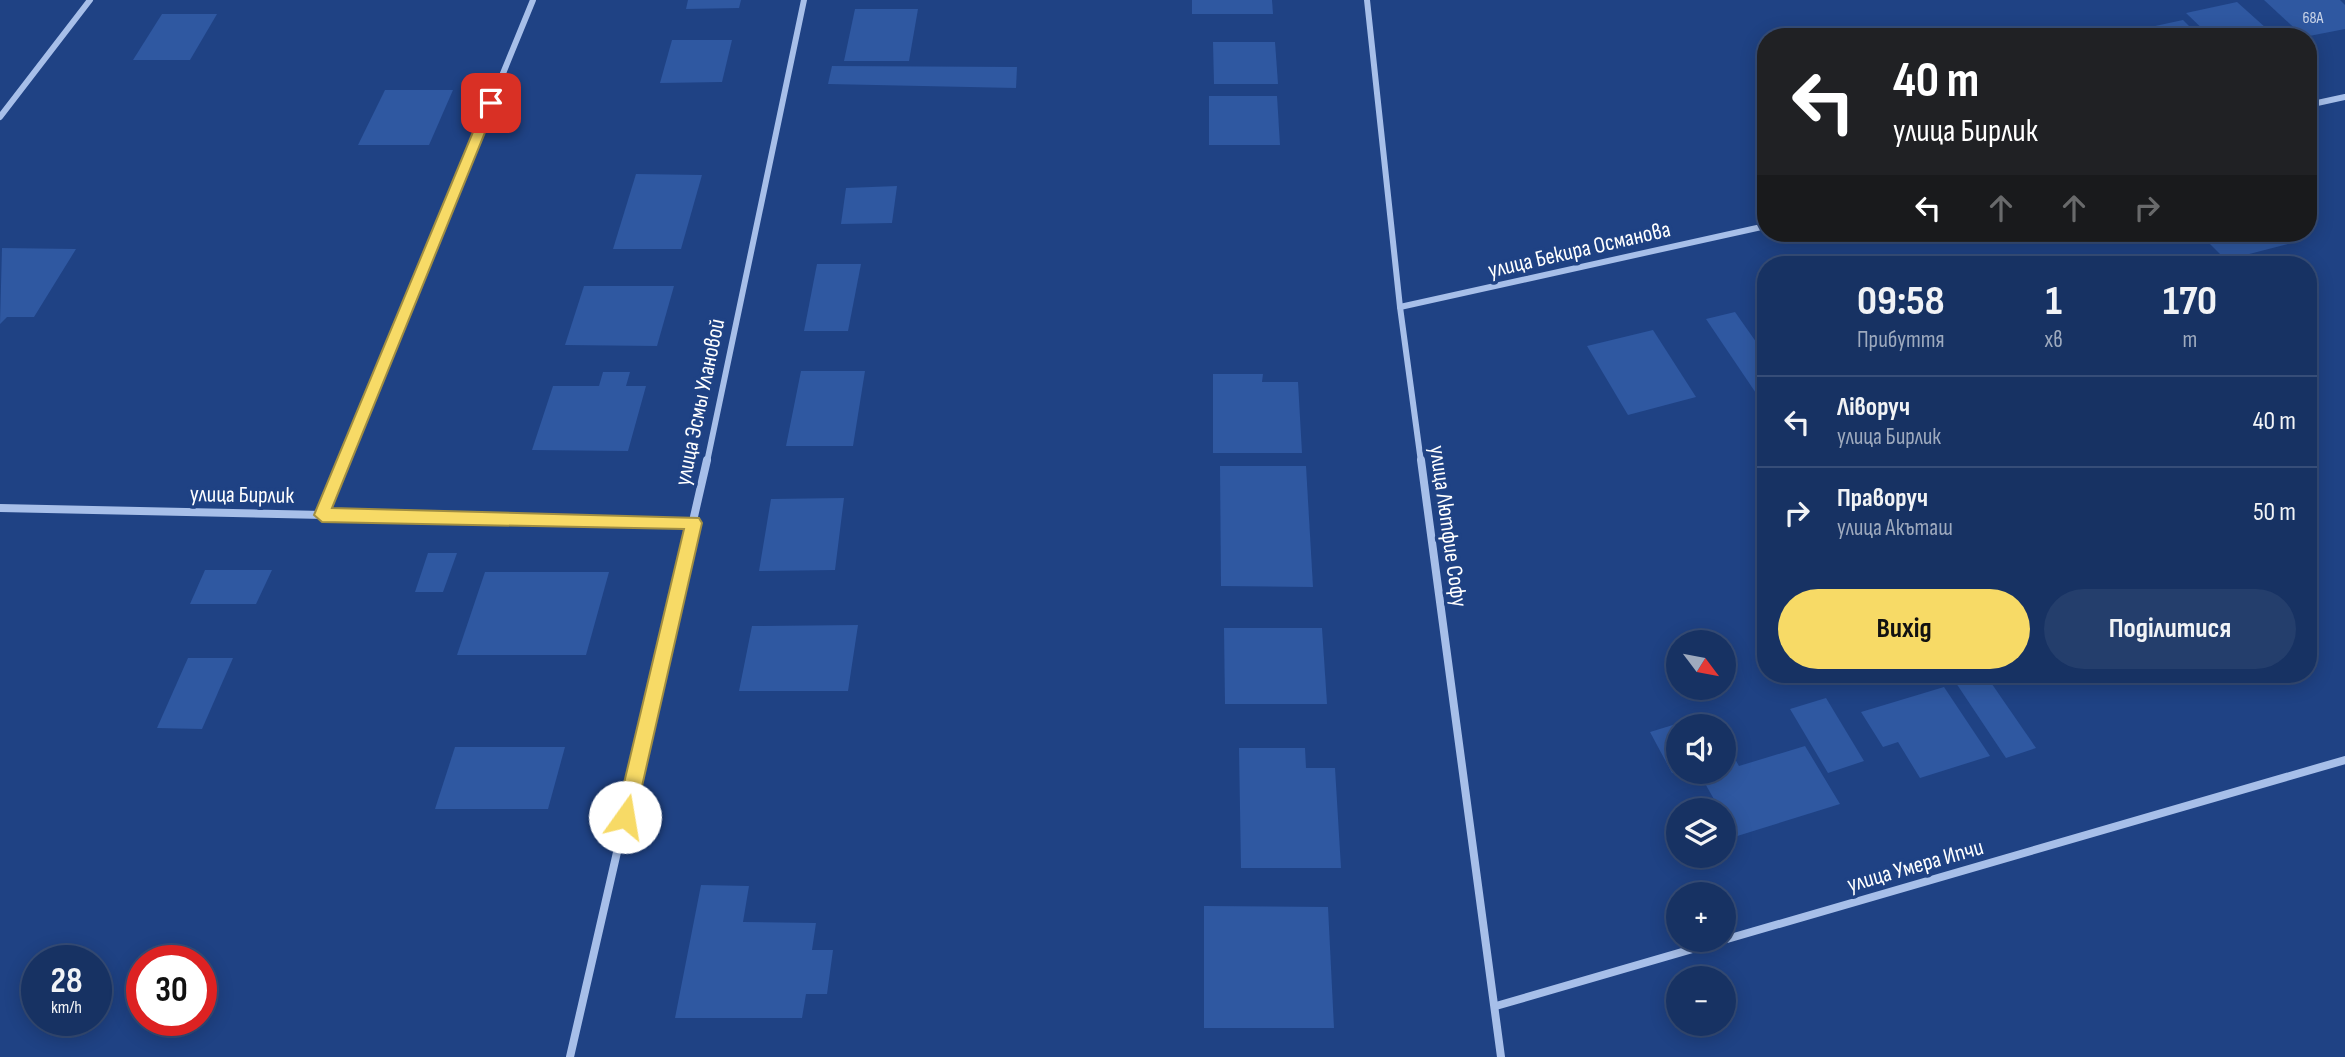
<!DOCTYPE html>
<html lang="uk">
<meta charset="utf-8">
<style>
body{margin:0;font-family:"Sofia Sans Condensed",sans-serif;background:#243e6c;color:#f1f3f6;height:100vh;display:flex;flex-direction:column;font-size:26px;white-space:nowrap}
*{box-sizing:border-box;margin:0}
p{font-size:23px;color:#9eaabe}
.icon{flex:none;width:38px;height:38px;fill:none;stroke:currentColor;stroke-width:2;stroke-linecap:round;stroke-linejoin:round}
.map{position:relative;flex:1;overflow:hidden}
.details{position:absolute;left:1757px;top:256px;width:560px;height:427px;display:flex;flex-direction:column;background:#173263;border-radius:28px;box-shadow:0 4px 18px #0003,0 0 0 2px #364d78}
.details>*{flex:none}
.guide{position:absolute;left:1757px;top:28px;width:560px;height:214px;border-radius:28px;box-shadow:0 4px 18px #0003,0 0 0 2px #364d78;background:#202124;color:#fff;overflow:hidden}
.needle{width:46px;rotate:122deg}
.tools{position:absolute;left:1666px;top:630px;display:grid;gap:14px}
.tools a{display:grid;place-items:center;width:70px;height:70px;border-radius:50%;background:#173263;box-shadow:0 4px 18px #0003,0 0 0 2px #364d78;font-size:35px}
.speed{position:absolute;left:21px;top:945px;display:flex;gap:14px;font-size:35px;font-weight:700;text-align:center}
.speed>*{display:grid;place-content:center;width:91px;height:91px;border-radius:50%;background:#173263;box-shadow:0 4px 18px #0003,0 0 0 2px #364d78;line-height:1}
.speed small{font-size:18px;font-weight:400}
.speed .limit{border:10px solid #d22;background:#fff;color:#111}
.pin{position:absolute;display:grid;place-items:center;width:60px;height:60px;color:#fff;margin:-30px;border-radius:14px;box-shadow:0 4px 10px #0006}
.me{position:absolute;width:77px;margin:-38px;rotate:13deg;stroke-linejoin:round;filter:drop-shadow(0 0 5px #0008)}
.turn{display:flex;align-items:center;gap:24px;height:147px;padding:0 21px;font-size:32px}
.turn .icon{width:91px;height:91px;stroke-width:2.5}
.turn b{display:block;font-size:49px;line-height:60px}
.lanes{display:flex;align-items:center;height:66px;padding:0 21px;background:#0003;justify-content:center;gap:35px;direction:ltr}
.lanes .off{opacity:.35}
.eta{display:flex;justify-content:space-evenly;align-items:center;height:119px;text-align:center}
.eta b{font-size:42px;font-weight:700;line-height:49px}
.action{display:flex;gap:14px;margin-top:auto;padding:14px 21px}
.action a{flex:1;height:80px;border-radius:42px;background:#f7da66;color:#111;font-size:28px;font-weight:700;line-height:80px;text-align:center}
.action a+a{background:#243e6c;color:#f1f3f6}
ul{padding:0;list-style:none}
li{display:flex;align-items:center;gap:21px;height:91px;padding:0 21px;border-top:2px solid #364d78}
li div{flex:1}
li b{display:block;font-size:26px}
li em{font-style:normal}
.map>svg:first-child{display:block}
</style>
<div class="map">
<svg width="2345" height="1057" viewBox="0 0 2345 1057">
<rect width="100%" height="100%" fill="#1f4284"/>
<g fill="#2f58a1">
<path d="M688,0H741L739,8L686,9Z"/>
<path d="M1192,0H1272L1273,14H1192Z"/>
<path d="M2264,0H2340L2345,5V29L2304,37Z"/>
<path d="M2237,2L2276,37H2211L2186,13Z"/>
<path d="M855,9H918L909,61H844Z"/>
<path d="M162,14H217L190,60H133Z"/>
<path d="M2183,20L2200,37H2138L2132,31Z"/>
<path d="M672,40H732L722,82L660,83Z"/>
<path d="M1213,42H1275L1278,84H1214Z"/>
<path d="M832,66L1017,67L1016,88L828,84Z"/>
<path d="M385,90H453L429,145H358Z"/>
<path d="M1209,96H1277L1280,145H1209Z"/>
<path d="M636,174L702,175L681,249H613Z"/>
<path d="M897,186L892,223L841,224L846,188Z"/>
<path d="M2199,233H2286L2296,242L2226,260Z"/>
<path d="M2,248L76,249L34,317H7L0,324Z"/>
<path d="M2182,255L2191,264H2149V263Z"/>
<path d="M817,264H861L848,331H804Z"/>
<path d="M584,286H674L657,346L565,345Z"/>
<path d="M1735,312L1766,356V408L1706,319Z"/>
<path d="M1653,330L1696,397L1628,415L1587,346Z"/>
<path d="M801,371H865L853,446H786Z"/>
<path d="M603,372H630L626,386H646L628,451L532,450L553,386H599Z"/>
<path d="M1213,374H1263L1262,382H1298L1302,453H1213Z"/>
<path d="M1220,466H1306L1313,587L1221,586Z"/>
<path d="M844,498L835,570L759,571L771,499Z"/>
<path d="M428,553H457L443,592H415Z"/>
<path d="M205,570H272L256,604H190Z"/>
<path d="M485,572H609L586,655H457Z"/>
<path d="M858,625L848,691H739L752,626Z"/>
<path d="M1224,628H1322L1327,704H1225Z"/>
<path d="M188,658H233L202,729L157,728Z"/>
<path d="M1950,674H1985L2036,748L2006,758Z"/>
<path d="M1944,687L1990,756L1920,778L1898,742L1883,747L1861,712Z"/>
<path d="M1826,698L1864,761L1828,773L1790,709Z"/>
<path d="M1709,714L1716,726H1678V772L1672,773L1650,732Z"/>
<path d="M1724,740L1739,766L1805,746L1840,804L1734,837L1724,818V810H1720L1702,778L1713,775L1711,772H1724Z"/>
<path d="M455,747H565L548,809H435Z"/>
<path d="M1239,748H1305L1306,768H1335L1341,868H1241Z"/>
<path d="M701,885L749,886L743,922L816,923L812,950H833L827,994H806L802,1018H675Z"/>
<path d="M1204,906L1328,907L1334,1028H1204Z"/>
</g>
<g fill="none" stroke-linecap="round" stroke-linejoin="round">
<g stroke="#a7bfe9" stroke-width="6">
<path d="M1367,0L1400,307L1421,462"/>
<path d="M2308,105L2345,97"/>
<path d="M0,117L90,0"/>
<path d="M1400,307L1766,226"/>
<path d="M344,462L533,0"/>
<path d="M707,462L804,0"/>
</g>
<g stroke="#a7bfe9" stroke-width="8">
<path d="M1421,460L1501,1057"/>
<path d="M0,508L694,523"/>
<path d="M322,515L345,460"/>
<path d="M1496,1006L2345,760"/>
<path d="M570,1057L707,460"/>
</g>
</g>
<path fill="#f7da66" stroke="#a18e42" stroke-width="2" d="M491,99L497,103L332,508L699,518L702,523L635,817L632,823L625,825L619,823L616,817L684,529L322,522L314,515L485,103Z"/>
<g text-anchor="middle" stroke-width="7" stroke-linejoin="round" paint-order="stroke">
<g font-size="16" fill="#cbd5e8">
<text x="2313" y="23">68А</text>
</g>
<g font-size="23" fill="#fff" stroke="#1f4284">
<text transform="translate(1579 249) rotate(-13)" y="8">улица Бекира Османова</text>
<text transform="translate(699 402) rotate(-78)" y="8">улица Эсмы Улановой</text>
<text transform="translate(242 494) rotate(1)" y="8">улица Бирлик</text>
<text transform="translate(1449 526) rotate(82)" y="8">улица Лютфие Софу</text>
<text transform="translate(1915 865) rotate(-16)" y="8">улица Умера Ипчи</text>
</g>
</g>
</svg>
<div class="tools">
<a><svg class="needle" viewBox="-14 -14 28 28"><path d="M0-13l5 13h-10z" fill="#e53935"/><path d="M0 13l5-13h-10z" fill="#9eaabe"/></svg></a>
<a><svg class="icon" aria-label="sound" viewBox="0 0 24 24"><path d="M4 9h4l5-4v14l-5-4H4zM17 9q2 3 0 6"/></svg></a>
<a><svg class="icon" aria-label="layers" viewBox="0 0 24 24"><path d="M12 4l9 5-9 5-9-5zM3 14l9 5 9-5"/></svg></a>
<a>+</a>
<a>−</a>
</div>
<div class="speed"><div>28<small>km/h</small></div><div class="limit">30</div></div>
<div class="pin" style="left:491px;top:103px;background:#d93025"><svg class="icon" aria-label="arrive" viewBox="0 0 24 24"><path d="M6 21V4h12l-3 4 3 4H6"/></svg></div>
<svg class="me" style="left:625px;top:817px" viewBox="-20 -20 40 40"><circle r="19" fill="#fff"/><path d="M0-13L10 11 0 6-10 11z" fill="#f7da66"/></svg>
<div class="guide">
<div class="turn"><svg class="icon" aria-label="left" viewBox="0 0 24 24"><path d="M17 20v-9H6M10 6l-5 5 5 5"/></svg><div><b>40 m</b>улица Бирлик</div></div>
<div class="lanes"><svg class="icon" aria-label="left" viewBox="0 0 24 24"><path d="M17 20v-9H6M10 6l-5 5 5 5"/></svg><svg class="icon off" aria-label="ahead" viewBox="0 0 24 24"><path d="M12 20V5M6 11l6-6 6 6"/></svg><svg class="icon off" aria-label="ahead" viewBox="0 0 24 24"><path d="M12 20V5M6 11l6-6 6 6"/></svg><svg class="icon off" aria-label="right" viewBox="0 0 24 24"><path d="M7 20v-9h11M14 6l5 5-5 5"/></svg></div>
</div>
<section class="details">
<div class="eta">
<div><b>09:58</b><p>Прибуття</p></div>
<div><b>1</b><p>хв</p></div>
<div><b>170</b><p>m</p></div>
</div>
<ul>
<li><svg class="icon" aria-label="left" viewBox="0 0 24 24"><path d="M17 20v-9H6M10 6l-5 5 5 5"/></svg><div><b>Ліворуч</b><p>улица Бирлик</p></div><em>40 m</em></li>
<li><svg class="icon" aria-label="right" viewBox="0 0 24 24"><path d="M7 20v-9h11M14 6l5 5-5 5"/></svg><div><b>Праворуч</b><p>улица Акъташ</p></div><em>50 m</em></li>
</ul>
<div class="action"><a>Вихід</a><a>Поділитися</a></div>
</section>
</div>
